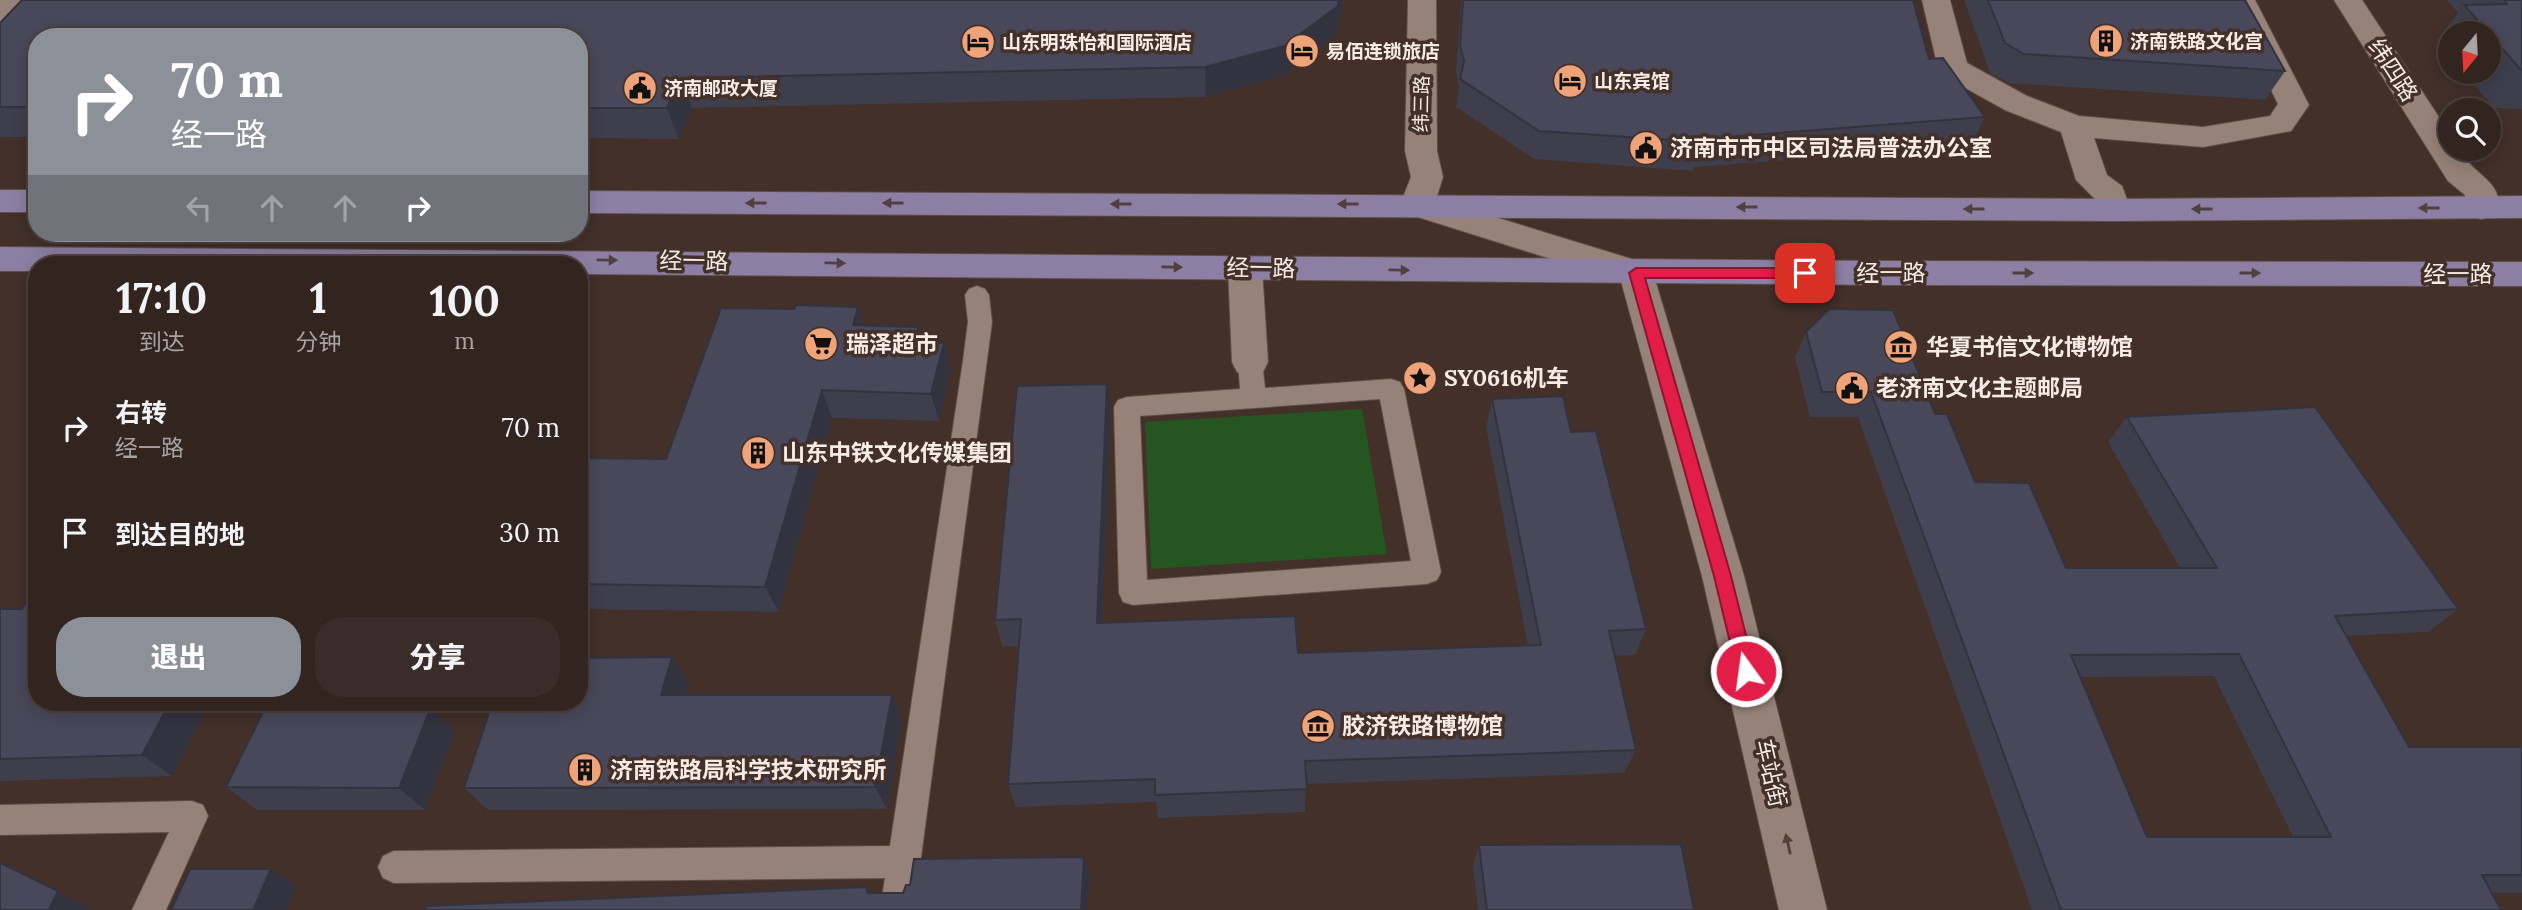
<!DOCTYPE html>
<html lang="zh">
<meta charset="utf-8">
<style>
body{margin:0;font-family:Lora,"Noto Sans SC",serif;background:#3a2c28;color:#f1f3f6;height:100vh;display:flex;flex-direction:column;font-size:26px;white-space:nowrap}
*{box-sizing:border-box;margin:0}
p{font-size:23px;color:#a8a4a4}
.icon{flex:none;width:38px;height:38px;fill:none;stroke:currentColor;stroke-width:2;stroke-linecap:round;stroke-linejoin:round}
.map{position:relative;flex:1;overflow:hidden}
.drawer{position:absolute;left:28px;top:256px;width:560px;height:455px;display:flex;flex-direction:column;background:#32241f;border-radius:28px;box-shadow:0 4px 18px #0003,0 0 0 2px #4d413d}
.drawer>*{flex:none}
.top-card{position:absolute;left:28px;top:28px;width:560px;height:214px;border-radius:28px;box-shadow:0 4px 18px #0003,0 0 0 2px #4d413d;background:#8c9099;color:#fff;overflow:hidden}
.needle{width:46px;rotate:198deg}
.tools{position:absolute;left:2438px;top:21px;display:grid;gap:14px}
.tools a{display:grid;place-items:center;width:63px;height:63px;border-radius:50%;background:#32241f;box-shadow:0 4px 18px #0003,0 0 0 2px #4d413d;font-size:35px}
.pin{position:absolute;display:grid;place-items:center;width:60px;height:60px;color:#fff;margin:-30px;border-radius:14px;box-shadow:0 4px 10px #0006}
.me{position:absolute;width:77px;margin:-38px;rotate:346deg;stroke-linejoin:round;filter:drop-shadow(0 0 5px #0008)}
.turn{display:flex;align-items:center;gap:24px;height:147px;padding:0 28px;font-size:32px}
.turn .icon{width:91px;height:91px;stroke-width:2.5}
.turn b{display:block;font-size:49px;line-height:60px}
.lanes{display:flex;align-items:center;height:66px;padding:0 28px;background:#0003;justify-content:center;gap:35px;direction:ltr}
.lanes .off{opacity:.35}
.eta{display:flex;justify-content:space-evenly;align-items:center;height:119px;text-align:center}
.eta b{font-size:42px;font-weight:800;line-height:49px}
.cta{display:flex;gap:14px;margin-top:auto;padding:14px 28px}
.cta a{flex:1;height:80px;border-radius:28px;background:#8c9099;color:#fff;font-size:28px;font-weight:800;line-height:80px;text-align:center}
.cta a+a{background:#3a2c28;color:#f1f3f6}
ul{padding:0;list-style:none}
li{display:flex;align-items:center;gap:21px;height:105px;padding:0 28px}
li div{flex:1}
li b{display:block;font-size:26px}
li em{font-style:normal}
.map>svg:first-child{display:block}
</style>
<div class="map">
<svg width="2522" height="910" viewBox="0 0 2522 910">
<rect width="100%" height="100%" fill="#423029"/>
<path fill="#255621" d="M1362,409L1387,554L1151,569L1145,422Z"/>
<g fill="none" stroke-linecap="round" stroke-linejoin="round">
<g stroke="#5e4f48" stroke-width="2">
<g id="lane">
<path d="M977,286L985,289L989,295L992,322L914,910H880L885,878L394,883L383,878L378,867L383,856L394,851L890,846L963,361L968,322L965,295L969,289Z"/>
<path d="M1250,353L1259,355L1262,362L1265,388L1391,379L1400,382L1404,389L1441,572L1437,580L1427,584L1133,605L1123,602L1119,593L1114,407L1118,400L1127,397L1240,389L1238,362L1241,355ZM1380,399L1411,561L1147,580L1140,416Z"/>
<path d="M192,801L203,805L208,816L166,910H132L169,832L0,835V805Z"/>
</g>
</g>
<g stroke="#5e4f48" stroke-width="2">
<g id="street">
<path d="M1922,0H1950L1967,63L2027,96L2079,116L2203,127L2270,116L2278,104L2227,0H2255L2309,105L2291,131L2203,147L2094,138L2107,175L2122,186L2131,210L2126,218L2114,221L2102,218L2095,199L2076,180L2061,132L2005,110L1942,75L1938,68Z"/>
<path d="M1245,256L1257,259L1262,268L1268,362L1263,372L1250,376L1237,372L1232,362L1228,268L1233,259Z"/>
</g>
</g>
<g stroke="#5e4f48" stroke-width="2">
<g id="secondary">
<path d="M30,0L10,24L0,27V0Z"/>
<path d="M1408,0H1436L1437,151L1443,177L1436,199L1648,264L1653,273L1744,576L1827,910H1779L1702,576L1621,281L1405,213L1400,205L1411,177L1405,151Z"/>
<path d="M2334,0H2362L2450,134V149H2460C2464,155 2468,163 2474,168C2489,182 2507,193 2493,216L2481,219L2469,216L2464,208L2465,195L2448,181Z"/>
</g>
</g>
<g stroke="#5e4f48" stroke-width="2">
<g id="primary">
<rect x="0" y="190" width="37" height="22"/>
<path d="M579,191L2114,199L2522,196V218L2114,221L579,213Z"/>
<path d="M0,247L1891,261L2522,262V286L1891,285L579,274V264H37V271H0Z"/>
</g>
</g>
<use href="#lane" fill="#978279" fill-rule="evenodd"/>
<use href="#street" fill="#978279" fill-rule="evenodd"/>
<use href="#secondary" fill="#978279" fill-rule="evenodd"/>
<use href="#primary" fill="#8d7fa3" fill-rule="evenodd"/>
</g>
<g fill="#3f3e4d" fill-rule="evenodd">
<path d="M22,0H1344L1336,36L1283,76L1206,97L692,108L679,139L579,138V37H37V137H0V23Z"/>
<path d="M1461,0H1913L1929,59L1985,117L1971,146L1694,167L1693,171L1534,159L1456,107L1459,86L1456,73Z"/>
<path d="M1964,0H2245L2285,71L2265,100L2009,83L1990,73Z"/>
<path d="M2447,0H2522V109L2494,108L2463,72H2488V33H2450V56L2437,40L2458,13Z"/>
<path d="M858,307L864,325L918,327L923,342L951,370L939,421L832,418L779,612L579,609V458L666,459L794,309Z"/>
<path d="M1806,332L1935,414L1975,482L2066,568H2180L2108,442L2127,417L2458,609L2428,632L2346,636L2409,747H2522V893H2492L2501,910H2032L1858,417H1810L1795,357ZM2214,676L2293,837H2147L2080,677Z"/>
<path d="M1492,399L1571,432L1646,629L1635,655L1614,656L1636,750L1624,773L1306,784L1305,812L1158,818L1156,802L1016,807L1008,784L1019,646H1002L995,620L1111,412L1102,623L1298,653L1528,646L1486,427Z"/>
<path d="M0,609L210,702L172,776L0,781Z"/>
<path d="M689,682L685,695H892L902,719L887,809L488,810L464,788L570,707Z"/>
<path d="M455,731L425,810H257L226,787Z"/>
<path d="M1479,845L1694,910H1478L1473,866Z"/>
</g>
<g fill="#33323f">
<path d="M1339,0H1344L1336,36L1283,76L1206,97L1205,67Z"/>
<path d="M680,78L692,108L679,139L667,108Z"/>
<path d="M858,307L867,335L853,325Z"/>
<path d="M579,323L592,346L579,377Z"/>
<path d="M918,327L926,355L915,342Z"/>
<path d="M944,343L951,370L939,421L931,394Z"/>
<path d="M1107,384L1111,412L1101,649L1097,623Z"/>
<path d="M822,390L832,418L779,612L765,587Z"/>
<path d="M672,657L689,682L678,719L661,695Z"/>
<path d="M892,695L902,719L887,809L875,787Z"/>
<path d="M170,702H210L172,776L142,755Z"/>
<path d="M431,707L455,731L425,810L399,788Z"/>
<path d="M1084,857L1090,878L1087,910H1081Z"/>
<path d="M271,869L297,886L286,910H253Z"/>
<path d="M58,891L93,910H49Z"/>
</g>
<g fill="#49485a" stroke="#33323f" stroke-width="2" fill-rule="evenodd">
<path d="M22,0H1339L1338,6L1284,46L1205,67L680,78L667,108H579V37H37V107H0V23Z"/>
<path d="M1463,0H1913L1929,59L1943,58L1985,117L1701,139L1702,142L1539,131L1460,79L1464,61L1460,45Z"/>
<path d="M1988,0H2245L2285,71L2024,54L2005,43Z"/>
<path d="M2504,0H2522V71L2464,5L2507,4Z"/>
<path d="M796,305L858,307L853,325L918,327L915,342L944,343L931,394L822,390L765,587L579,584V458L666,459L721,308L794,309Z"/>
<path d="M1829,309L1893,310L1935,414H1947L1975,482L2029,483L2066,568H2217L2127,417L2315,407L2458,609L2335,616L2409,747H2522V875H2482L2501,910H2061L1871,392H1822L1806,332ZM2239,654L2331,837H2147L2071,655Z"/>
<path d="M1107,384L1097,623L1295,616L1298,653L1541,645L1492,399L1563,396L1571,432L1596,431L1646,629L1609,631L1636,750L1305,761L1307,789L1155,795V779L1008,784L1021,619L995,620L1017,386Z"/>
<path d="M37,585V702H170L142,755L0,759V609H22Z"/>
<path d="M672,657L661,695H892L875,787L464,788L491,707H570L572,702H579V680L587,658Z"/>
<path d="M431,707L399,788L226,787L265,708Z"/>
<path d="M1681,844L1694,910H1487L1479,845Z"/>
<path d="M1084,857L1081,910H425L426,906L866,887L868,893H903L906,885H910L914,859Z"/>
<path d="M0,863L58,891L49,910H0Z"/>
<path d="M190,869H271L253,910H171Z"/>
</g>
<defs><path id="oneway-solid" d="M-6-.8H1V-3.2L6.5 0L1 3.2V.8H-6Z" transform="scale(1.75)"/></defs>
<g fill="#514041">
<use href="#oneway-solid" transform="translate(756 203) rotate(-180)"/>
<use href="#oneway-solid" transform="translate(893 203) rotate(-180)"/>
<use href="#oneway-solid" transform="translate(1121 204) rotate(-180)"/>
<use href="#oneway-solid" transform="translate(1348 204) rotate(-180)"/>
<use href="#oneway-solid" transform="translate(1747 207) rotate(-180)"/>
<use href="#oneway-solid" transform="translate(2429 208) rotate(180)"/>
<use href="#oneway-solid" transform="translate(1974 209) rotate(-180)"/>
<use href="#oneway-solid" transform="translate(2202 209) rotate(180)"/>
<use href="#oneway-solid" transform="translate(607 260) rotate(1)"/>
<use href="#oneway-solid" transform="translate(835 263) rotate(1)"/>
<use href="#oneway-solid" transform="translate(1172 267) rotate(1)"/>
<use href="#oneway-solid" transform="translate(1399 270) rotate(1)"/>
<use href="#oneway-solid" transform="translate(2023 273)"/>
<use href="#oneway-solid" transform="translate(2250 273)"/>
</g>
<use fill="#534039" href="#oneway-solid" transform="translate(1788 844) rotate(-103)"/>
<path fill="#e11d48" stroke="#92132f" stroke-width="2" d="M1636,268H1805L1812,273L1805,278H1645L1731,576L1755,671L1753,677L1746,679L1740,677L1737,671L1714,576L1629,273Z"/>
<defs>
<g id="building-disc" transform="scale(1.75)"><circle r="9.5" fill="#efa378" stroke="#423029"/><path d="M-4-6H4V6H1V3H-1V6H-4ZM-2.5-4.3h1.7v1.8h-1.7ZM.8-4.3h1.7v1.8H.8ZM-2.5-1h1.7V.8h-1.7ZM.8-1h1.7V.8H.8Z" fill="#111"/></g>
<g id="hotel-disc" transform="scale(1.75)"><circle r="9.5" fill="#efa378" stroke="#423029"/><path d="M-6-4.5h1.5V1H6V5H4.5V3h-9V5H-6ZM-4 0a1.8 1.8 0 1 1 3.6 0ZM.5 0V-2.5h3Q6-2.5 6 0Z" fill="#111"/></g>
<g id="civic-disc" transform="scale(1.75)"><circle r="9.5" fill="#efa378" stroke="#423029"/><path d="M-.6-6.5H3V-4.5H.6V-3L4-1V1h2V6H-6V1h2V-1L-.6-3ZM-1.2 2.5V6h2.4V2.5Z" fill="#111"/></g>
<g id="supermarket-disc" transform="scale(1.75)"><circle r="9.5" fill="#efa378" stroke="#423029"/><path d="M-6-5.5h2.5l.6 2H6L4.5 2H-2.5L-4.4-4H-6ZM-1.5 3.2a1.3 1.3 0 1 0 .1 0ZM3 3.2a1.3 1.3 0 1 0 .1 0Z" fill="#111"/></g>
<g id="museum-disc" transform="scale(1.75)"><circle r="9.5" fill="#efa378" stroke="#423029"/><path d="M0-6L6-3V-2H-6V-3ZM-5-1h2V3h-2ZM-1-1h2V3h-2ZM3-1h2V3H3ZM-6 4H6V6H-6Z" fill="#111"/></g>
<g id="sight-disc" transform="scale(1.75)"><circle r="9.5" fill="#efa378" stroke="#423029"/><path d="M0-6L1.8-2.2L6-1.7L2.9 1.2L3.7 5.4L0 3.3L-3.7 5.4L-2.9 1.2L-6-1.7L-1.8-2.2Z" fill="#111"/></g>
</defs>
<g fill-rule="evenodd">
<use href="#building-disc" x="2106" y="41"/>
<use href="#hotel-disc" x="978" y="42"/>
<use href="#hotel-disc" x="1302" y="51"/>
<use href="#hotel-disc" x="1570" y="81"/>
<use href="#civic-disc" x="640" y="88"/>
<use href="#civic-disc" x="1646" y="148"/>
<use href="#supermarket-disc" x="821" y="344"/>
<use href="#museum-disc" x="1901" y="347"/>
<use href="#sight-disc" x="1420" y="378"/>
<use href="#civic-disc" x="1852" y="388"/>
<use href="#building-disc" x="758" y="453"/>
<use href="#museum-disc" x="1318" y="726"/>
<use href="#building-disc" x="585" y="770"/>
</g>
<g text-anchor="middle" stroke-width="7" stroke-linejoin="round" paint-order="stroke">
<g font-size="19" font-weight="bold" fill="#f7ebe6" stroke="#423029" text-anchor="start">
<text x="2130" y="48">济南铁路文化宫</text>
<text x="1002" y="49">山东明珠怡和国际酒店</text>
<text x="1326" y="58">易佰连锁旅店</text>
<text x="1594" y="88">山东宾馆</text>
<text x="664" y="95">济南邮政大厦</text>
</g>
<g font-size="19" fill="#f7ebe6" stroke="#423029">
<text transform="translate(1421 104) rotate(-89)" y="7">纬三路</text>
</g>
<g font-size="23" fill="#f7ebe6" stroke="#423029">
<text transform="translate(2393 70) rotate(57)" y="8">纬四路</text>
<text transform="translate(694 261) rotate(1)" y="8">经一路</text>
<text transform="translate(1261 268) rotate(1)" y="8">经一路</text>
<text x="1891" y="281">经一路</text>
<text x="2458" y="282">经一路</text>
<text transform="translate(1771 773) rotate(77)" y="8">车站街</text>
</g>
<g font-size="23" font-weight="bold" fill="#f7ebe6" stroke="#423029" text-anchor="start">
<text x="1670" y="156">济南市市中区司法局普法办公室</text>
<text x="846" y="352">瑞泽超市</text>
<text x="1926" y="355">华夏书信文化博物馆</text>
<text x="1444" y="386">SY0616机车</text>
<text x="1876" y="396">老济南文化主题邮局</text>
<text x="782" y="461">山东中铁文化传媒集团</text>
<text x="1342" y="734">胶济铁路博物馆</text>
<text x="610" y="778">济南铁路局科学技术研究所</text>
</g>
</g>
</svg>
<div class="tools">
<a><svg class="needle" viewBox="-14 -14 28 28"><path d="M0-13l5 13h-10z" fill="#e53935"/><path d="M0 13l5-13h-10z" fill="#a8a4a4"/></svg></a>
<a><svg class="icon" aria-label="search" viewBox="0 0 24 24"><circle cx="10" cy="10" r="6"/><path d="M15 15l6 6"/></svg></a>
</div>
<div class="pin" style="left:1805px;top:273px;background:#d93025"><svg class="icon" aria-label="arrive" viewBox="0 0 24 24"><path d="M6 21V4h12l-3 4 3 4H6"/></svg></div>
<svg class="me" style="left:1746px;top:671px" viewBox="-20 -20 40 40"><circle r="17" fill="#e11d48" stroke="#fff" stroke-width="3"/><path d="M0-11L8 9 0 5-8 9z" fill="#fff"/></svg>
<div class="top-card">
<div class="turn"><svg class="icon" aria-label="right" viewBox="0 0 24 24"><path d="M7 20v-9h11M14 6l5 5-5 5"/></svg><div><b>70 m</b>经一路</div></div>
<div class="lanes"><svg class="icon off" aria-label="left" viewBox="0 0 24 24"><path d="M17 20v-9H6M10 6l-5 5 5 5"/></svg><svg class="icon off" aria-label="ahead" viewBox="0 0 24 24"><path d="M12 20V5M6 11l6-6 6 6"/></svg><svg class="icon off" aria-label="ahead" viewBox="0 0 24 24"><path d="M12 20V5M6 11l6-6 6 6"/></svg><svg class="icon" aria-label="right" viewBox="0 0 24 24"><path d="M7 20v-9h11M14 6l5 5-5 5"/></svg></div>
</div>
<section class="drawer">
<div class="eta">
<div><b>17:10</b><p>到达</p></div>
<div><b>1</b><p>分钟</p></div>
<div><b>100</b><p>m</p></div>
</div>
<ul>
<li><svg class="icon" aria-label="right" viewBox="0 0 24 24"><path d="M7 20v-9h11M14 6l5 5-5 5"/></svg><div><b>右转</b><p>经一路</p></div><em>70 m</em></li>
<li><svg class="icon" aria-label="arrive" viewBox="0 0 24 24"><path d="M6 21V4h12l-3 4 3 4H6"/></svg><div><b>到达目的地</b></div><em>30 m</em></li>
</ul>
<div class="cta"><a>退出</a><a>分享</a></div>
</section>
</div>
